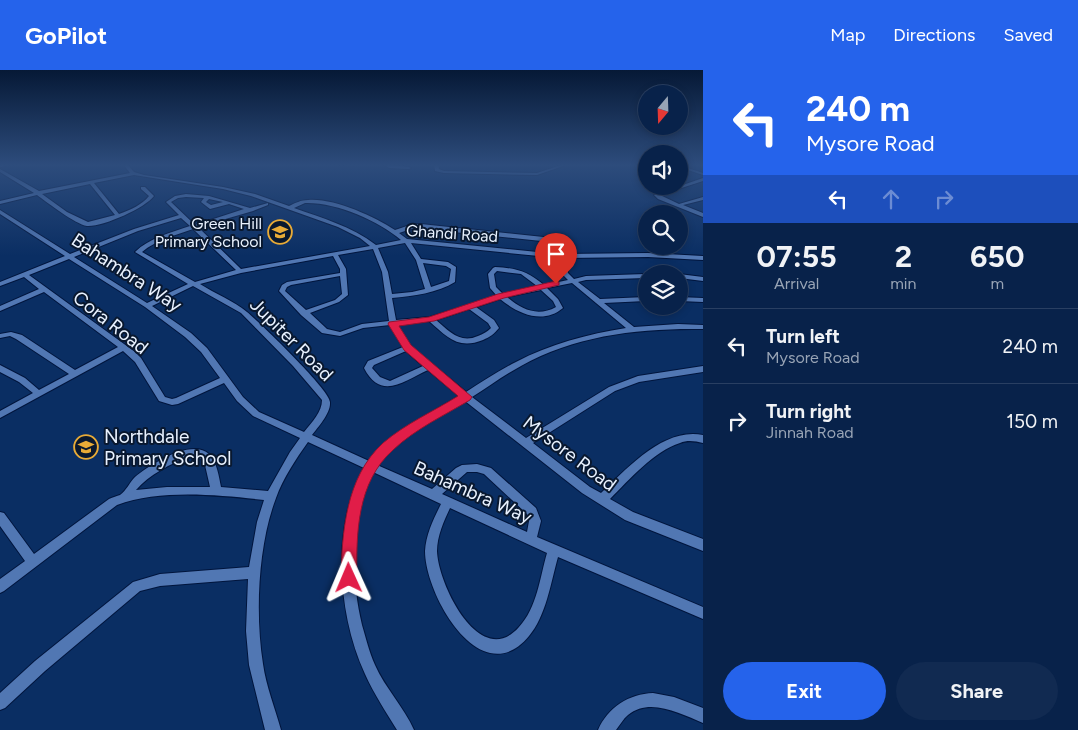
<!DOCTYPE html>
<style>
body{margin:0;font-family:Figtree,sans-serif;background:#112a51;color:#f1f3f6;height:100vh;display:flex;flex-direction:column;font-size:19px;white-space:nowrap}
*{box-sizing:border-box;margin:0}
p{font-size:16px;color:#98a4b5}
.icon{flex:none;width:28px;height:28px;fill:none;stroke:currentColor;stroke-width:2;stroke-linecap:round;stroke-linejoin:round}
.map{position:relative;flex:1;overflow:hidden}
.sheet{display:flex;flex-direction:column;background:#08224a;width:375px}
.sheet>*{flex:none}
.hud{background:#2563eb;color:#fff;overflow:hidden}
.needle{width:32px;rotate:199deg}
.controls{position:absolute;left:638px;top:15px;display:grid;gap:10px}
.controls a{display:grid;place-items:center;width:50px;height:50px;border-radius:50%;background:#08224a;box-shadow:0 2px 8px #0003,0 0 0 1px #293f62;font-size:25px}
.pin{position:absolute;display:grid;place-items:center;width:42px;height:42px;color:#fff;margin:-51px -21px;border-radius:50% 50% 50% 0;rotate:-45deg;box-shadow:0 0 5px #0007}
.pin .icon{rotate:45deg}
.me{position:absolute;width:55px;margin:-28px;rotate:359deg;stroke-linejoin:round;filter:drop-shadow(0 0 4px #0008)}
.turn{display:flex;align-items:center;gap:18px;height:105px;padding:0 20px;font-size:22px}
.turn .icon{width:65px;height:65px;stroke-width:2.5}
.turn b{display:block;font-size:35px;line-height:42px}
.lanes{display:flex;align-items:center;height:48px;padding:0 20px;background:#0003;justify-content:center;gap:25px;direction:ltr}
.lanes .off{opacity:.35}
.eta{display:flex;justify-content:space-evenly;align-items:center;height:85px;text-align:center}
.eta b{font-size:30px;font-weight:700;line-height:35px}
.primary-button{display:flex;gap:10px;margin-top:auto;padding:10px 20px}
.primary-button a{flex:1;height:58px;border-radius:30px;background:#2563eb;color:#fff;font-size:20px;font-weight:700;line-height:58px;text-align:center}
.primary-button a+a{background:#112a51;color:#f1f3f6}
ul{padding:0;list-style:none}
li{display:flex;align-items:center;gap:15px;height:75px;padding:0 20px;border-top:1px solid #293f62}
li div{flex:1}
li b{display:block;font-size:19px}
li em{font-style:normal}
header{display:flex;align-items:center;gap:30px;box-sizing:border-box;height:70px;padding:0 25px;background:#2563eb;color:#fff}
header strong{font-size:24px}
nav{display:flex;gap:28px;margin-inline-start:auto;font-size:18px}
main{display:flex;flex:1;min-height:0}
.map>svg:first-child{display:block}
</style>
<header>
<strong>GoPilot</strong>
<nav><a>Map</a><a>Directions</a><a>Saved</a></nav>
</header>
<main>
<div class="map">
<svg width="703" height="660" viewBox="0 0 703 660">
<rect width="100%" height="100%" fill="#0a2e63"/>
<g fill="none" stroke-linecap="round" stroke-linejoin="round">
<g stroke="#00153d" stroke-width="2">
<g id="minor">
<path d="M7,94H15L0,97V95Z"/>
<path d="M123,94H127L134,102L144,105L223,117L255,124L289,136C295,133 301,130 308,130C334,128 373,146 395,160L413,154H421L553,168L559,173L563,184L648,183L703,186V190L648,187L564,188L568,203L574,209L586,206L646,204V208L586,210L578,212L600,229L646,227V231L604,233L634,257L678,254L703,255V259C640,258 576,265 521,296C504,305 488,317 472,327L526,368L609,317L638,306L703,296V302L639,312L615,321L533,373L590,417L601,423C627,399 663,357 703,365V373C695,371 687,370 680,373C654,381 629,410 610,429L633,442L703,469V481L625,450L582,423L465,331C435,350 400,366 377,395L432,419L456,398L462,395L477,394L491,398L536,438L541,451L537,467L703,537V549L558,487C551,512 546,546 529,566C481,624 425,525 425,481C426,464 434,448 441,434L373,402C350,450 350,503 362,555C366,568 369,582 375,595C385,618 404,637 414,660H397C386,642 374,624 365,604C343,556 336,496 347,444C350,428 357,413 364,398L308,372C296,389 283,408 276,428C258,475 255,544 263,594C266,616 275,638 281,660H265L249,595L246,561L248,509L160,516L140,521L45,601L5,638L0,640V623L35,591L133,512L160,504L249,497L257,452L264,430C219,425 160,419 117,435L4,521L0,523V509L25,491L0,456V442L4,443L34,484L109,429C113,427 117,426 120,425C126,421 130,412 135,407C150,395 191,368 209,384C217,392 219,407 221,417L268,421L290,382L300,368L253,346L237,331L224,313L178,334L172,335L159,331L135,292L123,281L0,348V341L33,323L19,312L0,302V295L25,308L39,320L69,304L16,269L10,266L0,268V264L11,262L22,265L75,300L118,277L44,222L0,241V236L39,219L24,207L0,216V212L65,186L0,144V140L70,184L134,159L179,145L166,132L175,126L186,124L209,126L250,138L268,133V135L253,141L198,157L241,199L370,176L360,168L338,157L251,126L223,119L134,105L94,113L119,144C130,140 142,135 149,126L141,119V117H145L154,126C145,138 103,157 87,156C75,154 48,133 37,125L0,134V131L34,123L0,102V99L39,121L130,103ZM90,114L115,145L88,152L67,142L42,124ZM186,127L204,128L201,132L210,139L229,134L244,139L195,155L171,132L178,128ZM209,129L223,132L211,135L206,132ZM305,133C336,132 379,151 401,170L376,175C351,156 322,148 294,138ZM181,148L190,156C172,162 149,168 135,182L188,214L147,233L74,187L138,161ZM414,158L551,172L555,177L557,184L407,169L399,163ZM193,159L236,200L195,212L142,182C156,170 176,165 193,159ZM405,173L416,190L425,219L412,222L392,224L388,202L378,178ZM411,173L558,188L562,204L568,210L544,215C527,201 516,198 495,197L493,198L488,204L490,218L497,226L430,247L396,250L392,228C413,226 438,223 455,212L456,197L448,192L421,189ZM373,179L382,202L389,251L362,254L340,262L327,259L310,243L339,232L348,225L346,199L338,185ZM333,186L340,199V203L287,212L282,215L279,221L301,245L322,263L340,266L363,258L390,255L403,277L368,291L364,298C381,331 404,311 428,300L459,326C428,345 391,362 369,391L312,365C318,357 331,343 330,332C330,320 259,252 247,242C234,231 214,223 200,214L241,203ZM69,189L145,237L185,267L201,282L220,308L176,328L172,329L165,327L141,288L135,282L29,205ZM423,193L446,196L451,199L449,211L431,217ZM497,201L521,204L537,216L503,224L496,217L494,204ZM340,206L342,224L335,230L306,240L285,221L287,217L291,215ZM572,213L626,258C588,264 550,274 516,292C498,301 482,312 466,322L410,276L397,255L429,251C447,267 458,280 483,270C490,267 494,264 499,258L494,250L476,237L500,229C518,244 543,255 563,238L558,229L547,218ZM193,216L241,243L293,296L322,330C322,342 312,352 304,362L259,342L243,327L207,278L191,263L152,236ZM541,220L553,231L556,237C538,247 522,240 507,227ZM469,239L488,253L491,258C487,262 483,264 478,266C460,274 449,261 436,250ZM406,281L423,296L390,311L380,307L372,298L374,295ZM190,387H197L202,390L205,395L210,417H167L136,420C149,405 171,393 190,387ZM467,402H477L484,404L527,444L529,451L527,462L442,424ZM450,438L547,483C540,507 537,538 519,557C480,601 438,514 437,481C437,466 444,451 450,438Z"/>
<path d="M333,94H360L354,96Z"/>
<path d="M383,94L409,97L411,98L409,99L389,98Z"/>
<path d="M434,94H438L439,99L444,101L537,103L564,94H569L537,105L444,103L435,101Z"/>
<path d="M679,95L703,103V105L679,97Z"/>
<path d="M703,108V111L660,125L679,134L703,127V130L683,135L703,143V147L658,129L654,125Z"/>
<path d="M679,204L703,207V211L679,208Z"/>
<path d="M679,227L703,228V232L679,231Z"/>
<path d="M653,623L674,627L703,638V653C681,644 650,627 628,645C623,649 620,655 616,660H598C608,637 629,624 653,623Z"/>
</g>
</g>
<use href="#minor" fill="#5177b3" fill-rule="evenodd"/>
</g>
<linearGradient id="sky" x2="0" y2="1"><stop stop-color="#061936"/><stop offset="0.51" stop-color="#2d4c7c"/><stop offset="1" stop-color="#2d4c7c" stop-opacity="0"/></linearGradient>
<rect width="703" height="186" fill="url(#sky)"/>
<path fill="#e11d48" stroke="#92132f" d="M556,211L559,212V215L504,228L434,251L399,256L411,275L472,327L470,330C445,345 415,359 393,380C357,412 356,464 357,508L355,514L349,516L344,514L341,508C342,461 346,407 383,373C405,354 434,341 458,326L404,280L388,254L389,252L429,247L498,224Z"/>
<defs>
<g id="school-ring" transform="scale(1.25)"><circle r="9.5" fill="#09182f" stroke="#e8ab37" stroke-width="1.5"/><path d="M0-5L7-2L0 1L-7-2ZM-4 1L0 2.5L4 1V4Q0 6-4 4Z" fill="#e8ab37"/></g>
</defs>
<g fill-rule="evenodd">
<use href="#school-ring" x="280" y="162"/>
<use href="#school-ring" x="86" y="377"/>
</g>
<g text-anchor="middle" stroke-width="4" stroke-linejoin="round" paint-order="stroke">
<g font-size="16" fill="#e9f2ff" stroke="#09182f" text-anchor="end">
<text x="262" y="159">Green Hill<tspan x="262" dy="18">Primary School</tspan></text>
</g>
<g font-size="16" fill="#e9f2ff" stroke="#09182f">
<text transform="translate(452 163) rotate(4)" y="6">Ghandi Road</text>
</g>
<g font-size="19" fill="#e9f2ff" stroke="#09182f">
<text transform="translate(127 202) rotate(33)" y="7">Bahambra Way</text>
<text transform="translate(111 252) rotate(38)" y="7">Cora Road</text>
<text transform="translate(292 269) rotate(45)" y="7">Jupiter Road</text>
<text transform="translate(570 383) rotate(37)" y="7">Mysore Road</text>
<text transform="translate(473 422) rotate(24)" y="7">Bahambra Way</text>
</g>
<g font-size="19" fill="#e9f2ff" stroke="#09182f" text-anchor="start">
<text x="104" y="373">Northdale<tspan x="104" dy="22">Primary School</tspan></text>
</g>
</g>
</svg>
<div class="controls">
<a><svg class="needle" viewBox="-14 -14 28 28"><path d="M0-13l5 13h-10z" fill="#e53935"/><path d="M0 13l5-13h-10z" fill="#98a4b5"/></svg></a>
<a><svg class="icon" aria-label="sound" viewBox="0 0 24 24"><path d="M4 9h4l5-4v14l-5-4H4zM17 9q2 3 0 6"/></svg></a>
<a><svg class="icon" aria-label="search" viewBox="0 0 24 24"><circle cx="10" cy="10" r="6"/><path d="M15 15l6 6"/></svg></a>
<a><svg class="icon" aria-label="layers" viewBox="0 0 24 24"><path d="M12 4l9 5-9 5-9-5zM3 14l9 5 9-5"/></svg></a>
</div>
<div class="pin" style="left:556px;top:214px;background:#d93025"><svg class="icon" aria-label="arrive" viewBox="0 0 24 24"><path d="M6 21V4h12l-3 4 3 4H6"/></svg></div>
<svg class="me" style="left:349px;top:508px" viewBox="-20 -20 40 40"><path d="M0-17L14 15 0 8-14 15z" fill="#e11d48" stroke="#fff" stroke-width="4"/></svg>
</div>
<section class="sheet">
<div class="hud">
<div class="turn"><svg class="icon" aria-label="left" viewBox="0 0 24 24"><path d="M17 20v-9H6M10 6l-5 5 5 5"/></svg><div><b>240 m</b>Mysore Road</div></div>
<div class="lanes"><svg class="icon" aria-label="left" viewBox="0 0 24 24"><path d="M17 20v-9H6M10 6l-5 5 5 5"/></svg><svg class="icon off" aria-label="ahead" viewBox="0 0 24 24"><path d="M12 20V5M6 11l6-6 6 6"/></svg><svg class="icon off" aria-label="right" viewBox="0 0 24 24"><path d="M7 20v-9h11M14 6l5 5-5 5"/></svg></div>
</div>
<div class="eta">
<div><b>07:55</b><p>Arrival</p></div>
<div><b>2</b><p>min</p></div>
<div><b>650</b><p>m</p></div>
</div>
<ul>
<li><svg class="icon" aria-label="left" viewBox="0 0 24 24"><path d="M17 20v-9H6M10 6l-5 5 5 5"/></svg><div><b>Turn left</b><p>Mysore Road</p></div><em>240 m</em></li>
<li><svg class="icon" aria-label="right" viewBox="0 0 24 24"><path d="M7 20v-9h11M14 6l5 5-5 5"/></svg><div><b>Turn right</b><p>Jinnah Road</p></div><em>150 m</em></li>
</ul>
<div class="primary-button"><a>Exit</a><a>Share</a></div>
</section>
</main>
